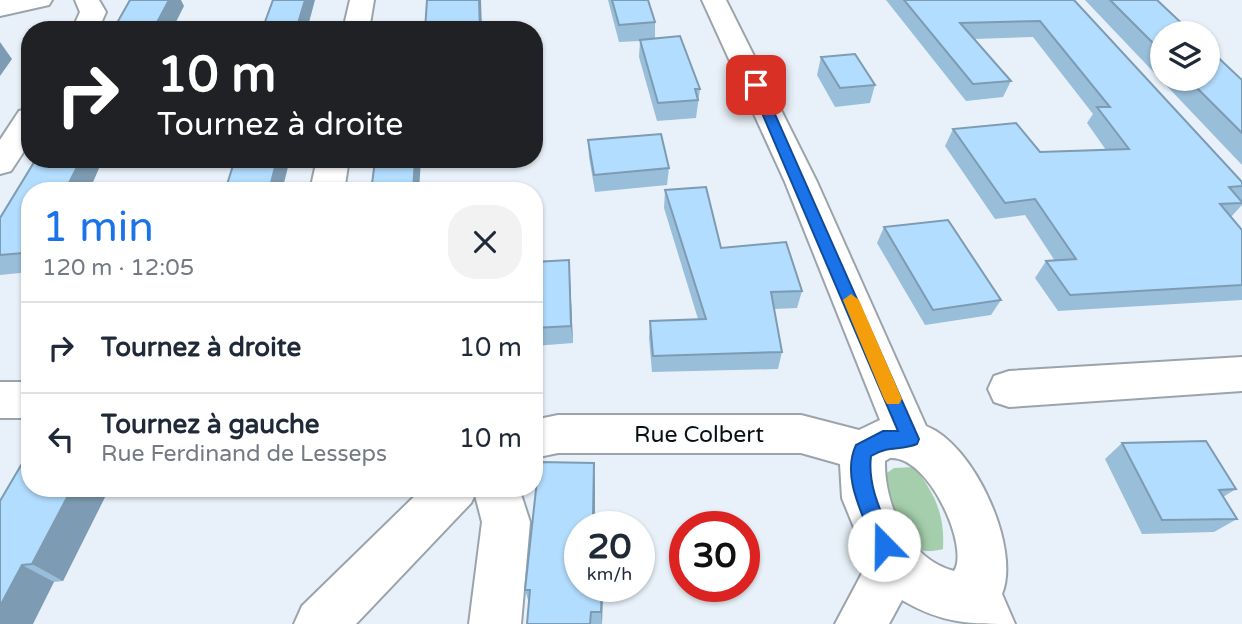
<!DOCTYPE html>
<html lang="fr">
<meta charset="utf-8">
<style>
body{margin:0;font-family:"Varela Round",sans-serif;background:#f2f2f3;color:#1f2937;height:100vh;display:flex;flex-direction:column;font-size:26px;white-space:nowrap}
*{box-sizing:border-box;margin:0}
p{font-size:23px;color:#747a83}
.icon{flex:none;width:38px;height:38px;fill:none;stroke:currentColor;stroke-width:2;stroke-linecap:round;stroke-linejoin:round}
.map{position:relative;flex:1;overflow:hidden}
.side{position:absolute;left:21px;top:182px;width:522px;height:315px;display:flex;flex-direction:column;background:#fff;border-radius:28px;box-shadow:0 2px 5px #0004}
.side>*{flex:none}
.hud{position:absolute;left:21px;top:21px;width:522px;height:147px;border-radius:28px;box-shadow:0 2px 5px #0004;background:#202124;color:#fff;overflow:hidden}
.controls{position:absolute;left:1150px;top:21px;display:grid;gap:14px}
.controls a{display:grid;place-items:center;width:70px;height:70px;border-radius:50%;background:#fff;box-shadow:0 2px 5px #0004;font-size:35px}
.speed{position:absolute;left:564px;top:511px;display:flex;gap:14px;font-size:35px;font-weight:700;text-align:center}
.speed>*{display:grid;place-content:center;width:91px;height:91px;border-radius:50%;background:#fff;box-shadow:0 2px 5px #0004;line-height:1}
.speed small{font-size:18px;font-weight:400}
.speed .limit{border:10px solid #d22;background:#fff;color:#111}
.pin{position:absolute;display:grid;place-items:center;width:60px;height:60px;color:#fff;margin:-30px;border-radius:14px;box-shadow:0 4px 10px #0006}
.me{position:absolute;width:77px;margin:-38px;rotate:338deg;stroke-linejoin:round;filter:drop-shadow(0 0 5px #0008)}
.turn{display:flex;align-items:center;gap:24px;height:147px;padding:0 21px;font-size:32px}
.turn .icon{width:91px;height:91px;stroke-width:2.5}
.turn b{display:block;font-size:49px;line-height:60px}
.round{display:grid;place-items:center;flex:none;width:74px;height:74px;border-radius:28px;background:#f2f2f3}
.head{display:flex;align-items:center;justify-content:space-between;height:119px;padding:0 21px}
h1{font-size:42px;font-weight:600;line-height:52px;color:#1a73e8}
ul{padding:0;list-style:none}
li{display:flex;align-items:center;gap:21px;height:91px;padding:0 21px;border-top:2px solid #e0e1e3}
li div{flex:1}
li b{display:block;font-size:26px}
li em{font-style:normal}
.map>svg:first-child{display:block}
</style>
<div class="map">
<svg width="1242" height="624" viewBox="0 0 1242 624">
<rect width="100%" height="100%" fill="#e8f1f9"/>
<path fill="#a5ceac" d="M914,467C935,493 945,515 943,549C896,562 891,512 881,477L894,468Z"/>
<g fill="none" stroke-linecap="round" stroke-linejoin="round">
<g stroke="#9ba4ab" stroke-width="4">
<g id="minor">
<path d="M0,0H52L49,5L0,16Z"/>
<path d="M75,0H99L106,12L98,30H72L80,12Z"/>
<path d="M350,0H374L369,30H343Z"/>
<path d="M702,0H726L817,182L926,426C974,444 1021,548 1002,594L1015,624C970,624 943,624 902,600L889,624H835L868,562L842,498L840,464L801,453H558L534,458V420L558,415H801L859,430L880,420L785,182ZM890,458C929,455 970,548 954,571C908,559 884,504 885,461Z"/>
<path d="M30,108V142L11,171L0,174V140L19,111Z"/>
<path d="M317,159H349L344,191H310Z"/>
<path d="M1242,357V391L1009,407L994,402L988,389L994,376L1009,371Z"/>
<rect x="0" y="382" width="30" height="36"/>
<path d="M423,488H519L530,522L521,624H469L482,522L475,495L471,503L356,624H294L302,606Z"/>
</g>
</g>
<use href="#minor" fill="#fff" fill-rule="evenodd"/>
</g>
<g fill="#99beda">
<path d="M608,0H648L655,22V39L700,89L696,118L657,121L639,57L640,41L619,42Z"/>
<path d="M886,0H1074L1242,182V205L1231,217L1242,230V300L1058,311L1035,278L1046,261H1055L1025,215L995,219L945,146L953,129L1040,152L1106,150L1087,123L1093,114L1033,37L974,39L1011,81L1003,97L966,101Z"/>
<path d="M1085,0H1157L1162,33V79H1208L1242,80V165Z"/>
<path d="M821,57L875,85L870,103L835,107L817,75Z"/>
<path d="M588,140L669,168L667,185L595,192L589,157Z"/>
<path d="M36,159H103L89,191H30V272L0,275V255Z"/>
<path d="M665,190L721,248L802,291L797,308L774,309L782,352L778,369L652,372L649,338L650,321L698,319L664,208Z"/>
<path d="M884,227L1001,300L991,315L925,325L877,243Z"/>
<path d="M569,260L573,343L534,346V262Z"/>
<path d="M1122,443L1236,489L1223,497L1237,519L1214,532L1142,534L1105,459Z"/>
<path d="M30,450L108,491L63,581L54,582L0,624Z"/>
<path d="M595,484V514L579,586H603L602,624H527L529,603L525,590Z"/>
</g>
<g fill="#7d9bb2">
<path d="M169,0H181L184,6L172,30H153Z"/>
<path d="M305,0H315L307,30H296Z"/>
<path d="M479,0H481L482,30H480Z"/>
<path d="M0,42L12,59L0,76Z"/>
<path d="M81,159H103L89,191H65Z"/>
<path d="M277,159H290L282,191H269Z"/>
<path d="M415,159H421L419,191H413Z"/>
<path d="M30,242V260L23,253Z"/>
<path d="M569,260L570,278L573,343L571,326Z"/>
<path d="M594,463L595,484V527L593,514Z"/>
<path d="M72,488H104L108,491L63,581L32,564Z"/>
<path d="M22,565L54,582L33,624H0V606Z"/>
<path d="M602,586H603L602,624L601,612Z"/>
</g>
<g fill="#b2ddfe" stroke="#7d9bb2" stroke-width="2">
<path d="M130,0H169L153,30H113Z"/>
<path d="M273,0H305L296,30H262Z"/>
<path d="M427,0H479L480,30H425Z"/>
<path d="M612,0H648L655,22L619,25Z"/>
<path d="M904,0H1074L1242,182V186L1229,187L1242,202V203L1220,204L1242,230V285L1070,295L1046,261L1076,259L1035,199L1005,203L953,129L1016,123L1040,152L1129,149L1097,107H1110L1040,21L960,23L1011,81L973,84Z"/>
<path d="M1110,0H1157L1192,33H1162V52Z"/>
<path d="M680,36L700,89H695L698,100L658,103L640,40Z"/>
<path d="M1208,48L1242,80V133L1188,79H1208Z"/>
<path d="M855,54L875,85L840,88L821,57Z"/>
<path d="M661,134L669,168L594,175L588,140Z"/>
<path d="M36,159H81L65,191H30V242L23,253L0,255V218Z"/>
<path d="M235,159H277L269,191H225Z"/>
<path d="M382,159H415L413,191H371L375,161Z"/>
<path d="M706,187L721,248L786,242L802,291L771,292L782,352L653,356L650,321L706,319L665,190Z"/>
<path d="M948,220L1001,300L933,310L884,227Z"/>
<path d="M569,260L571,326L534,328V262Z"/>
<path d="M30,330V339H25Z"/>
<path d="M1206,441L1236,489L1219,490L1237,519L1162,520L1122,443Z"/>
<path d="M30,450V488H72L32,564L22,565L0,606V501Z"/>
<path d="M539,462L594,463L593,514H602V527H579V586H602L601,612H591L590,624H527L530,590H525Z"/>
</g>
<path fill="#1a73e8" stroke="#114b97" stroke-width="2" d="M756,82L762,85L919,439L917,444C900,451 889,445 871,456C867,487 883,516 895,545L892,552L884,554L877,552L874,545C863,514 841,477 856,445L883,431H898L750,85Z"/>
<path fill="#f59e0b" d="M851,294L859,300L902,399L899,404H887L884,399L843,300Z"/>
<g text-anchor="middle" stroke-width="5" stroke-linejoin="round" paint-order="stroke">
<g font-size="23" fill="#0c0f11" stroke="#fcfdff">
<text x="699" y="442">Rue Colbert</text>
</g>
</g>
</svg>
<div class="controls">
<a><svg class="icon" aria-label="layers" viewBox="0 0 24 24"><path d="M12 4l9 5-9 5-9-5zM3 14l9 5 9-5"/></svg></a>
</div>
<div class="speed"><div>20<small>km/h</small></div><div class="limit">30</div></div>
<div class="pin" style="left:756px;top:85px;background:#d93025"><svg class="icon" aria-label="arrive" viewBox="0 0 24 24"><path d="M6 21V4h12l-3 4 3 4H6"/></svg></div>
<svg class="me" style="left:884px;top:545px" viewBox="-20 -20 40 40"><circle r="19" fill="#fff"/><path d="M0-13L10 11 0 6-10 11z" fill="#1a73e8"/></svg>
<div class="hud">
<div class="turn"><svg class="icon" aria-label="right" viewBox="0 0 24 24"><path d="M7 20v-9h11M14 6l5 5-5 5"/></svg><div><b>10 m</b>Tournez à droite</div></div>
</div>
<section class="side">
<div class="head"><div><h1>1 min</h1><p>120 m · 12:05</p></div><a class="round"><svg class="icon" aria-label="close" viewBox="0 0 24 24"><path d="M6 6l12 12M18 6L6 18"/></svg></a></div>
<ul>
<li><svg class="icon" aria-label="right" viewBox="0 0 24 24"><path d="M7 20v-9h11M14 6l5 5-5 5"/></svg><div><b>Tournez à droite</b></div><em>10 m</em></li>
<li><svg class="icon" aria-label="left" viewBox="0 0 24 24"><path d="M17 20v-9H6M10 6l-5 5 5 5"/></svg><div><b>Tournez à gauche</b><p>Rue Ferdinand de Lesseps</p></div><em>10 m</em></li>
</ul>
</section>
</div>
